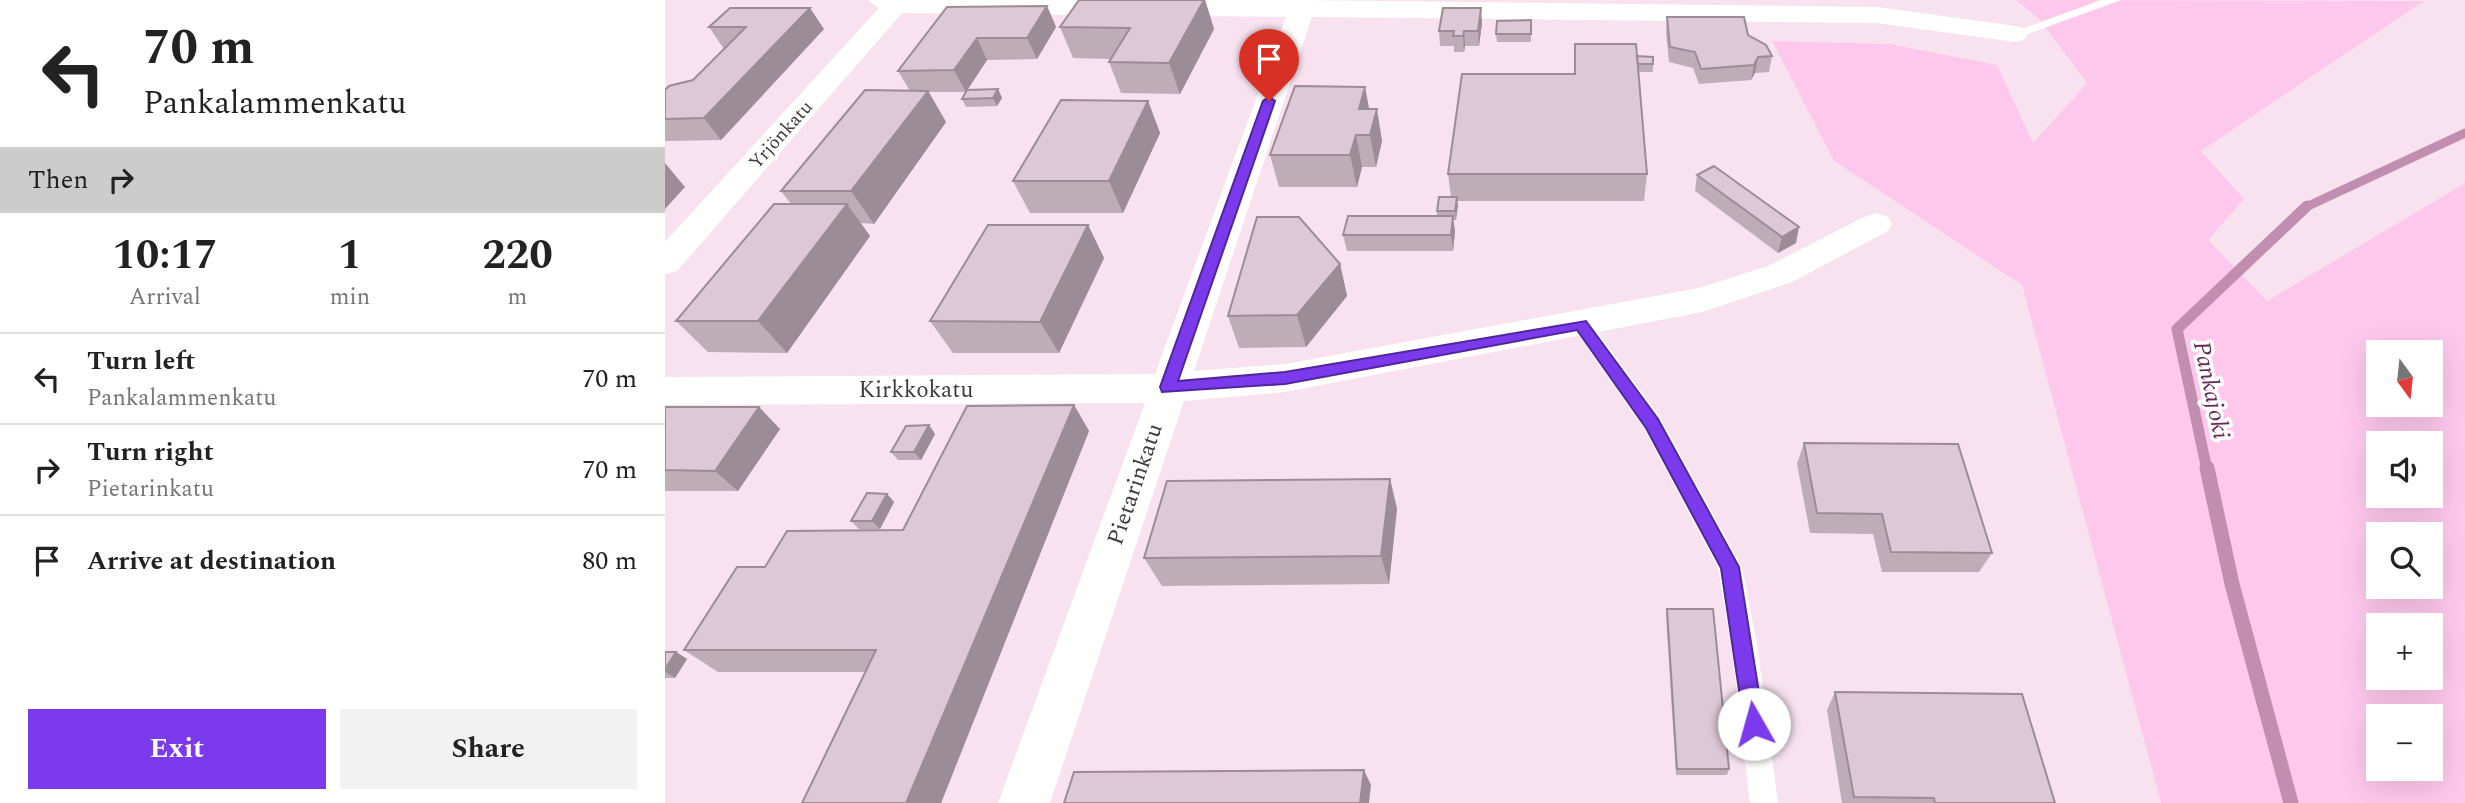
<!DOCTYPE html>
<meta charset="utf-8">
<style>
body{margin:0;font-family:Spectral,serif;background:#f2f2f2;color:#222;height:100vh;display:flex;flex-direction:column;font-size:26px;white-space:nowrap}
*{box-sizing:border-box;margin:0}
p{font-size:23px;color:#767676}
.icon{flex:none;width:38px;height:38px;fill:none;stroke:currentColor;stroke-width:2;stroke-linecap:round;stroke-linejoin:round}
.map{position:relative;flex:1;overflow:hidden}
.panel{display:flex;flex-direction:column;background:#fff;width:665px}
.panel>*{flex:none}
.banner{background:#fff;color:#222;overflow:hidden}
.needle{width:46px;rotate:165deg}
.controls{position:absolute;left:1701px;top:340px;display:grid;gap:14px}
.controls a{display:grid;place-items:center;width:77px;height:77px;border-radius:0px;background:#fff;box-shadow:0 7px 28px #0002;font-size:35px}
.pin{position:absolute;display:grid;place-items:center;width:60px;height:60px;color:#fff;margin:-72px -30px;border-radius:50% 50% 50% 0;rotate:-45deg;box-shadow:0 0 7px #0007}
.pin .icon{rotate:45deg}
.me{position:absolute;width:77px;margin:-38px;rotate:353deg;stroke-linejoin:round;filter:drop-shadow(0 0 5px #0008)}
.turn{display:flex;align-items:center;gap:24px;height:147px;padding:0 28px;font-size:32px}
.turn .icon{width:91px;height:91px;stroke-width:2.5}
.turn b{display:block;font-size:49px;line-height:60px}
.then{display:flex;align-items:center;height:66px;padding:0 28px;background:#0003;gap:14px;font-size:26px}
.eta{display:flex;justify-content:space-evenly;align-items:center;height:119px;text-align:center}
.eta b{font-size:42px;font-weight:700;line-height:49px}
.cta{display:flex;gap:14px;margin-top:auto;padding:14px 28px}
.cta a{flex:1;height:80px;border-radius:0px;background:#7c3aed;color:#fff;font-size:28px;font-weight:700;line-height:80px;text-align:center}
.cta a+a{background:#f2f2f2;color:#222}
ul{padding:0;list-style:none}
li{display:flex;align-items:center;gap:21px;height:91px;padding:0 28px;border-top:2px solid #e0e0e0}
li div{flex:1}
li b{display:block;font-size:26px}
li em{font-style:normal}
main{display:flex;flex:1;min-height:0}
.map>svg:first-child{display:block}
</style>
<main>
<section class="panel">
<div class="banner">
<div class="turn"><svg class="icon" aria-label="left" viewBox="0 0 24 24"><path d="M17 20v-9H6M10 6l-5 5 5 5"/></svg><div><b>70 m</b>Pankalammenkatu</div></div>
<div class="then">Then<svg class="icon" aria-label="right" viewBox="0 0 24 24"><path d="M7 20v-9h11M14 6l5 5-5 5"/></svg></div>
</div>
<div class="eta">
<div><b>10:17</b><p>Arrival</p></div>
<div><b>1</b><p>min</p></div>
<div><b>220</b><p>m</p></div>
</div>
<ul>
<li><svg class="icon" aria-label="left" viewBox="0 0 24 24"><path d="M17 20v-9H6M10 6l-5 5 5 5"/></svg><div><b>Turn left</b><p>Pankalammenkatu</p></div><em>70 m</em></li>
<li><svg class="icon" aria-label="right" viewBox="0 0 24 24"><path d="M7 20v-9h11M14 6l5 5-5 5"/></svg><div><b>Turn right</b><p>Pietarinkatu</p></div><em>70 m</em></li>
<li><svg class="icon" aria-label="arrive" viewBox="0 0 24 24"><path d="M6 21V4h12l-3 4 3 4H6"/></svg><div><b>Arrive at destination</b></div><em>80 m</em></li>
</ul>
<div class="cta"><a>Exit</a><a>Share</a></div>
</section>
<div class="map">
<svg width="1800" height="803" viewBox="0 0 1800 803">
<rect width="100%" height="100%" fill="#f8e2f0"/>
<path fill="#fec8ec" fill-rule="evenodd" d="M1351,0L1759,1L1536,151L1579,199L1543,240L1602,301L1800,183V803H1496L1357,285L1169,161L1107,41L1225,44L1332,65L1368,143L1422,83L1375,20ZM1713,352H1766V404H1713ZM1713,443H1766V495H1713ZM1713,534H1766V586H1713ZM1713,625H1766V677H1713ZM1713,716H1766V768H1713Z"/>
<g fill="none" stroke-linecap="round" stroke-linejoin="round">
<path stroke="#c18eb0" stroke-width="9" d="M1641,207L1800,133"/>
<path stroke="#c18eb0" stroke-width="11" d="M1542,470L1512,329L1642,206"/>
<path stroke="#c18eb0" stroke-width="15" d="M1542,468L1567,584L1626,803"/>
<g fill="#fff" fill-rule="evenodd">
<path d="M1436,0H1456L1355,37L1343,34Z"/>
<path d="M916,317L923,319L995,417L1077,567L1092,644L1113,803H1085L1066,644L1053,568L979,429L906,324Z"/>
</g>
<path fill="#fff" fill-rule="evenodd" d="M203,0H637L1212,7L1350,26L1359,28L1363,34L1359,40L1350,42L1212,23L647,17L529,371L620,364L1034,288L1103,266L1199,217L1211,213L1223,217L1227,224L1223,231L1127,282L1037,312L620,392L519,401L385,803H333L480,403L0,405V377L490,374L621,17L237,13L12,271L0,274V242L214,8Z"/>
</g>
<g fill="#beacb7">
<path d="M414,0H540L549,29L515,94L456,93L444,62L446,59L408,58L395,27Z"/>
<path d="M382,6L391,27L372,59L322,60L301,92H264L281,122L209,224L196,223L205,236L122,353L43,352L11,321L126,204L116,191L245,91L233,71Z"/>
<path d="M1002,17L1083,35L1107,56L1104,72L1090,73L1086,80L1034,84L1028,68L1004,62L1001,33Z"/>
<path d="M866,20V42H832L831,34Z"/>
<path d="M817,23L814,46H800L799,52H789V46H775L774,31Z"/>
<path d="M44,27L159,29L56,140L0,141V90L28,80L59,49Z"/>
<path d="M972,56L988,64V72H974L982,174L979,201H792L791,220H788L790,232L788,251H682L678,235L772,216V211L786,197L783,174L909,74Z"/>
<path d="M700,87L704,109L717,141L711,167H697L692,187H614L605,155Z"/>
<path d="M333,89L337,98L332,106L301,107L297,99Z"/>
<path d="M483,101L495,133L458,213H365L348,181Z"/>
<path d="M1032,175L1131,243L1113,253L1030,191Z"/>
<path d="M423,225L439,258L394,353H288L265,321Z"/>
<path d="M675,264L682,296L641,347L574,348L563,316Z"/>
<path d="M409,405L424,431L276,803H137L201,672H53L19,650L100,567L238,530Z"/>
<path d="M0,407H94L115,429L73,491H0Z"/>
<path d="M264,425L270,434L256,460H233L226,452Z"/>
<path d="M1139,443L1327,553L1314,572H1217L1208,534L1145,533L1132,464Z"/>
<path d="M725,479L732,509L724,584L497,586L479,558Z"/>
<path d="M222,494L229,502L215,529H194L186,521Z"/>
<path d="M1002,609L1064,769L1062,775H1011L1001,616Z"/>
<path d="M0,652H11L22,659L10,678H0Z"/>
<path d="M1170,692L1390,803H1177L1162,710Z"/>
</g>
<g fill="#9b8c95">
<path d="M539,0H540L549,29L515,94L504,63Z"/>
<path d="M382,6L391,27L372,59L362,38Z"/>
<path d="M145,8L159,29L56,140L39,118Z"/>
<path d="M816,8L817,23L814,46L813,31Z"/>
<path d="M799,31L800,46L799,52L798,36Z"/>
<path d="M312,38L322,60L301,92L289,70Z"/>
<path d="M1093,57L1090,73L1086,80L1089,65Z"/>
<path d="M700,87L706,119L694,109Z"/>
<path d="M333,89L337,98L332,106L328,98Z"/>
<path d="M263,91L281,122L209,224L186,191Z"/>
<path d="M483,101L495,133L458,213L444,181Z"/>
<path d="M712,109L717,141L711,167L705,135Z"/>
<path d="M691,135L697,167L692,187L685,155Z"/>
<path d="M0,163L20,187L0,209Z"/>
<path d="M792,197L793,206L791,220L790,211Z"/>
<path d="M182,204L205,236L122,353L93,321Z"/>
<path d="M788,216L790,232L788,251L786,235Z"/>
<path d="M423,225L439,258L394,353L375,322Z"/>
<path d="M1134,227L1131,243L1113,253L1117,237Z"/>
<path d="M675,264L682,296L641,347L632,315Z"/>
<path d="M409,405L424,431L276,803H241Z"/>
<path d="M94,407L115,429L73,491L50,471Z"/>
<path d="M264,425L270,434L256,460L249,452Z"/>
<path d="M725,479L732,509L724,584L716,556Z"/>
<path d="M222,494L229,502L215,529L207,521Z"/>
<path d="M11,652L22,659L10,678L0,672V669Z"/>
<path d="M699,770L706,785L704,803H695Z"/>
</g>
<g fill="#ddc8d5" stroke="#9b8c95" stroke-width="2">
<path d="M414,0H539L504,63L444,62L465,28L395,27Z"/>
<path d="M382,6L362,38H312L289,70L233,71L282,7Z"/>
<path d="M65,8H145L39,118L0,119V90L4,86L28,80L81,27H44Z"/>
<path d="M778,8H816L813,31H799L798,36H788L789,31H774Z"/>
<path d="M1002,17H1079L1083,35L1101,45L1107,56L1093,57L1089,65L1036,69L1030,52L1005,47Z"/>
<path d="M866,20V34H831L832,21Z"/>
<path d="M910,44H971L982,174H783L797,74H910Z"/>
<path d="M972,56L988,57V64H973Z"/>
<path d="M630,86L700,87L694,109H712L705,135H691L685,155H605Z"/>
<path d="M333,89L328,98L297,99L302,90Z"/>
<path d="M200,90L263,91L186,191H116Z"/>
<path d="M396,100L483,101L444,181H348Z"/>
<path d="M1049,166L1134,227L1117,237L1032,175Z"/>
<path d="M774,197H792L790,211H772Z"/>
<path d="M109,204H182L93,321H11Z"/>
<path d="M683,216H788L786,235H678Z"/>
<path d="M592,217H634L675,264L632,315L563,316Z"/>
<path d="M323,225H423L375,322L265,321Z"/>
<path d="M409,405L241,803H137L211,650H19L72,567H100L122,531L238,530L302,406Z"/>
<path d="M0,407H94L50,471L0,470Z"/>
<path d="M264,425L249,452H226L241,426Z"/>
<path d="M1139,443L1293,444L1327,553L1226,552L1217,514L1152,513Z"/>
<path d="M725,479L716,556L479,558L502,481Z"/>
<path d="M202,493L222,494L207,521H186Z"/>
<path d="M1002,609H1048L1064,769H1012Z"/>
<path d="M0,652H11L0,669Z"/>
<path d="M1170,692L1357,694L1390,803H1270L1269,798L1189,797Z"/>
<path d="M699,770L695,803H399L409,772Z"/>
</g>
<path fill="#7c3aed" stroke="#51269a" stroke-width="2" d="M604,97L610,101L513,381L620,372L921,321L993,419L1074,567L1099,724L1096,731L1089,734L1082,731L1079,724L1056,568L981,428L912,330L620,384L497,392L495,387L598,101Z"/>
<g text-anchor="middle" stroke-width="7" stroke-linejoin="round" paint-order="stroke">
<g font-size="19" fill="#42393f" stroke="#fff">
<text transform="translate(115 134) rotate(-48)" y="7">Yrjönkatu</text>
</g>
<g font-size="23" fill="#42393f" stroke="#fff">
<text x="251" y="397">Kirkkokatu</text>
<text transform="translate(469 484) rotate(-71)" y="8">Pietarinkatu</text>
</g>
<g font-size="24" font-style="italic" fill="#672956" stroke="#fff">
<text transform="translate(1547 390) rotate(78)" y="8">Pankajoki</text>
</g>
</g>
</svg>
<div class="controls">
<a><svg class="needle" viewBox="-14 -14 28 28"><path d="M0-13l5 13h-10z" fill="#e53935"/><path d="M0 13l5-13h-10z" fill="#767676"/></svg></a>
<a><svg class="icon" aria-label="sound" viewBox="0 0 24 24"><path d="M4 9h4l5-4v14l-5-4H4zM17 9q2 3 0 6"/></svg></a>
<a><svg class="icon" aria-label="search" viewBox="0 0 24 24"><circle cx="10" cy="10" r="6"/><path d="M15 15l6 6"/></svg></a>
<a>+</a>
<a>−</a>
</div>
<div class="pin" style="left:604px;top:101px;background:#d93025"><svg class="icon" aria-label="arrive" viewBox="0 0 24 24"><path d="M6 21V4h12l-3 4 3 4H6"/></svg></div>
<svg class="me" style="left:1089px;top:724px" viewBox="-20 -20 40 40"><circle r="19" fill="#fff"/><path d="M0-13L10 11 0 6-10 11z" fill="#7c3aed"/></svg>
</div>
</main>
